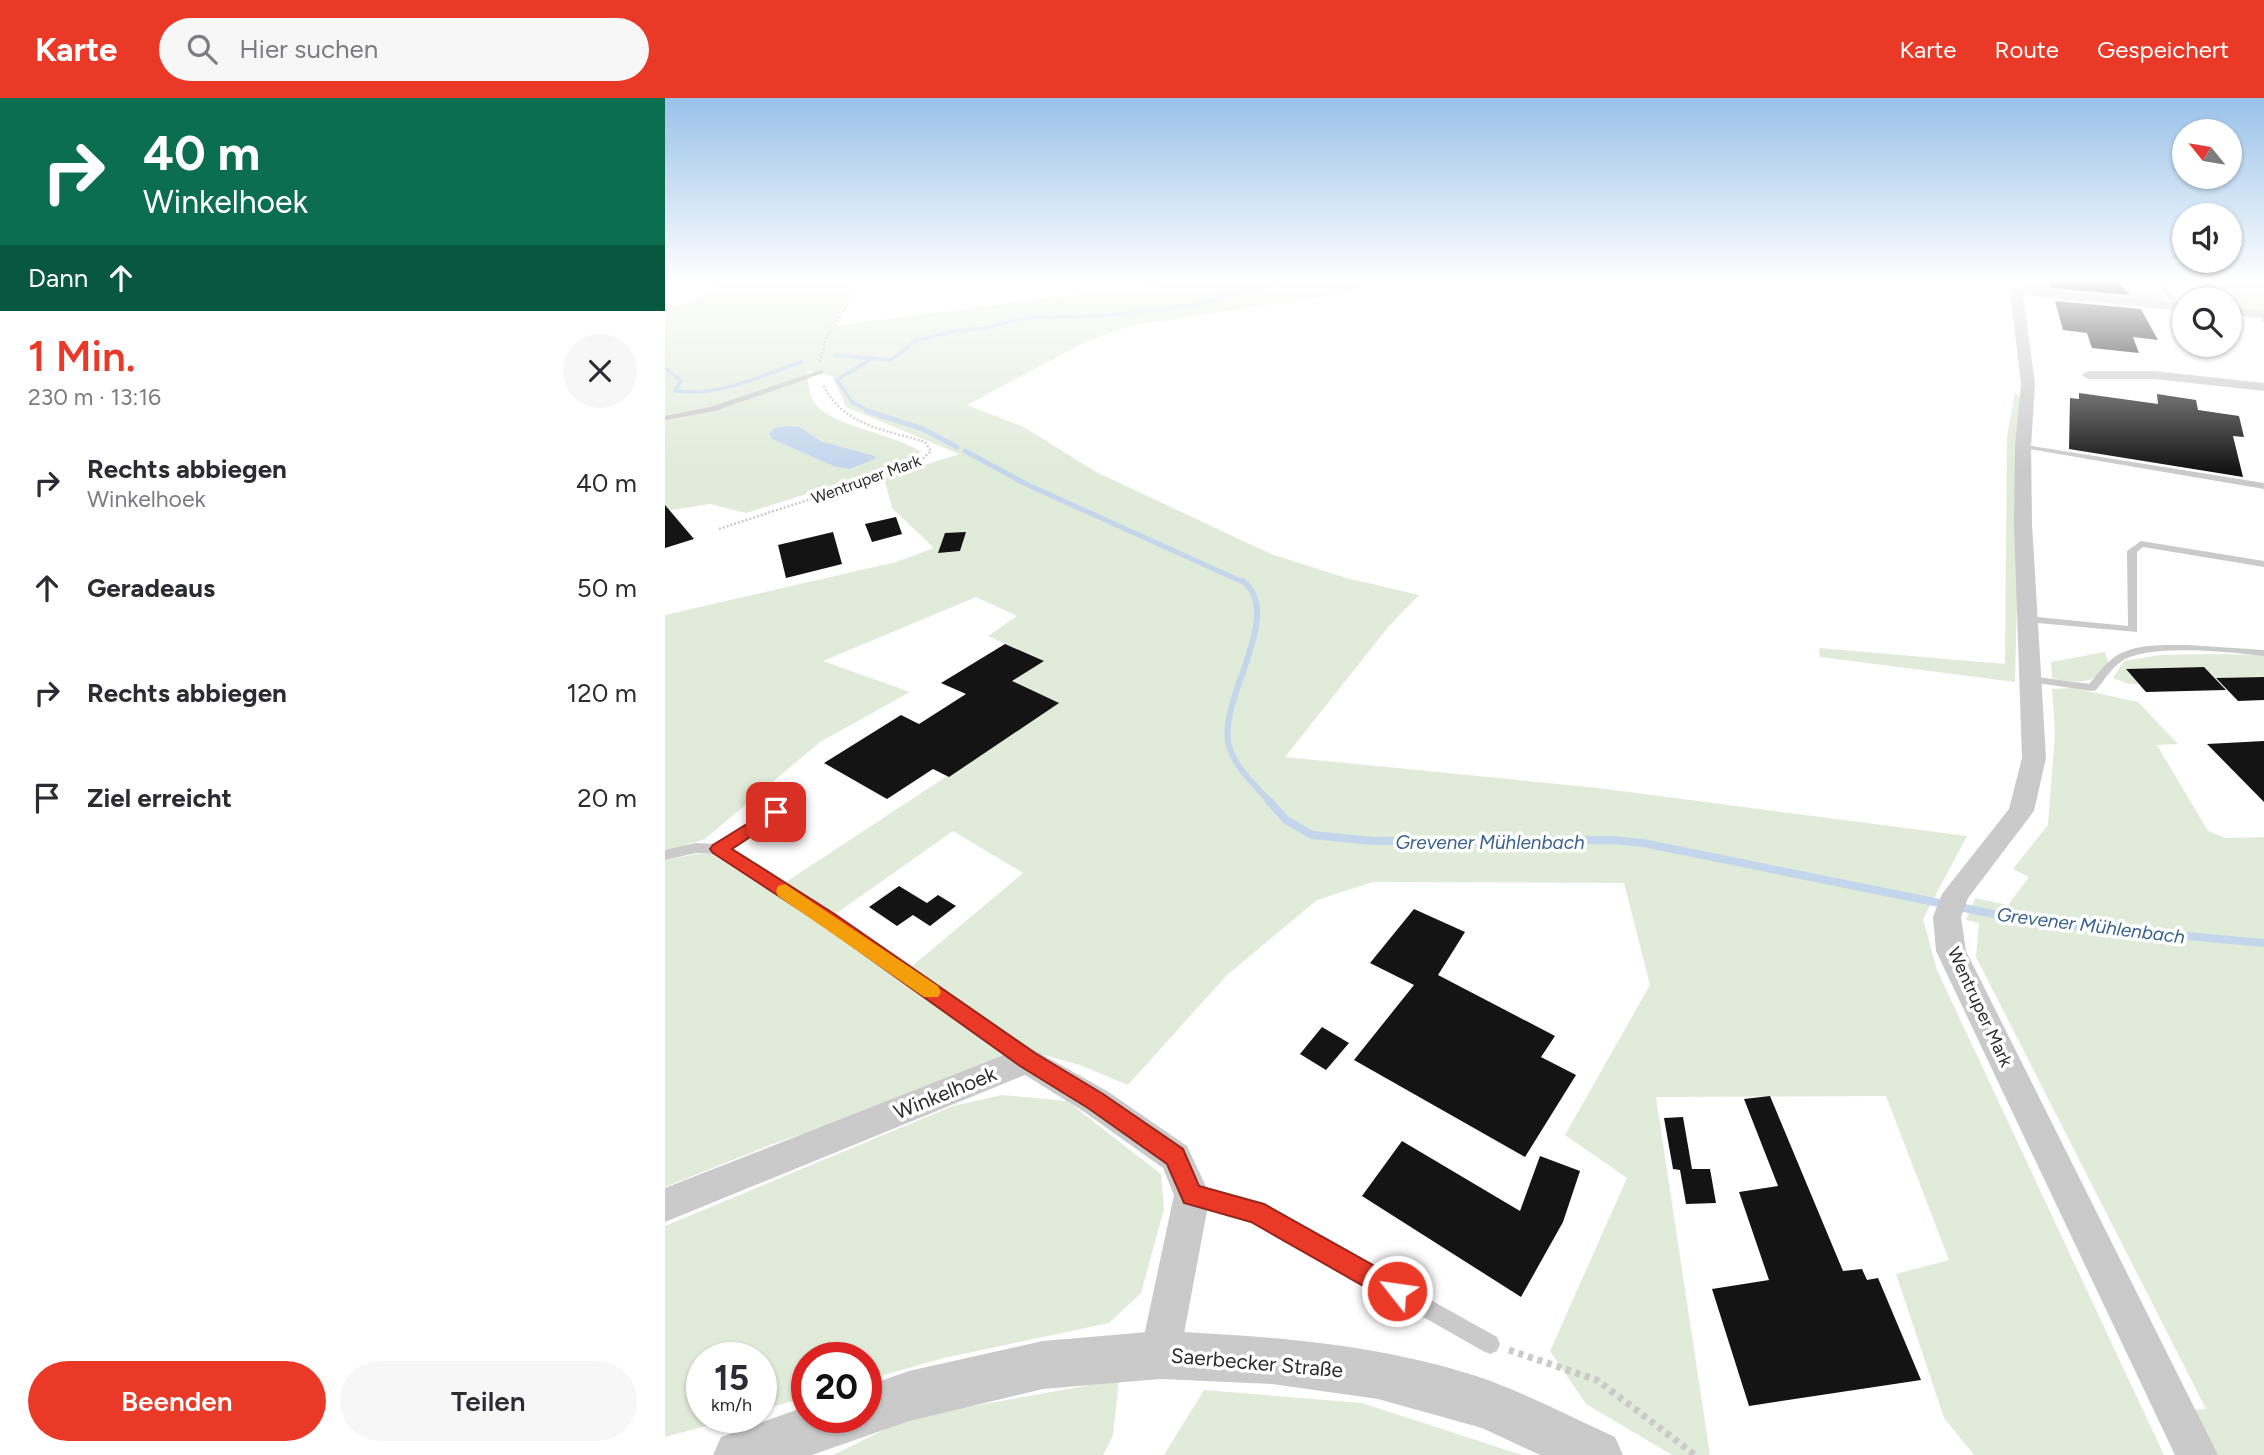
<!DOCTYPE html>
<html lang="de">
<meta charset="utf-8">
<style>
body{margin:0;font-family:Figtree,sans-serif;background:#f7f7f7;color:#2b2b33;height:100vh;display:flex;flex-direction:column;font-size:26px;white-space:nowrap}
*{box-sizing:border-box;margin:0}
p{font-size:23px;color:#7c7c81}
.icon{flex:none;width:38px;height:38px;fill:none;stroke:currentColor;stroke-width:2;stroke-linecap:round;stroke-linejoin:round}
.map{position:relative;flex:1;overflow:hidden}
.side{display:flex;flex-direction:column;background:#fff;width:665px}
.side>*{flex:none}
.guide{background:#0b6e4f;color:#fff;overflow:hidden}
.needle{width:46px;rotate:300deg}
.controls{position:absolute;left:1507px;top:21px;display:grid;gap:14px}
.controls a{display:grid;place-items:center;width:70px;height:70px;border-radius:50%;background:#fff;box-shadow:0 2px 5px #0004;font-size:35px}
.speed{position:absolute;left:21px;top:1244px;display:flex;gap:14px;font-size:35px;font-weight:700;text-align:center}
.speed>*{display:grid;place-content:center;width:91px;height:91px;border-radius:50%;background:#fff;box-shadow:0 2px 5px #0004;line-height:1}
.speed small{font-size:18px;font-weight:400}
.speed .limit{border:10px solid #d22;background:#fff;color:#111}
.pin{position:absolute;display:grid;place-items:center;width:60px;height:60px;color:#fff;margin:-30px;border-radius:14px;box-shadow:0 4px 10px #0006}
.me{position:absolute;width:77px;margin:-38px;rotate:300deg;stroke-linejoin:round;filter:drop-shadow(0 0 5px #0008)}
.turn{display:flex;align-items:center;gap:24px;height:147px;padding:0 28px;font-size:32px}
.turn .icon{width:91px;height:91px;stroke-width:2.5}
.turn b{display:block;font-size:49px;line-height:60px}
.then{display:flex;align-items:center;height:66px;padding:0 28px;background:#0003;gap:14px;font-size:26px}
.round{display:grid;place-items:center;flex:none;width:74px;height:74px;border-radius:37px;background:#f7f7f7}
.overview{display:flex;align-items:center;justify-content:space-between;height:119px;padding:0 28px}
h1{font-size:42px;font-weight:600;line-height:52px;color:#eb3928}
.primary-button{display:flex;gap:14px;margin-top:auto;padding:14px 28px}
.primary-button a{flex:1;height:80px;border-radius:42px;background:#eb3928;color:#fff;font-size:28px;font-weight:600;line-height:80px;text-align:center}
.primary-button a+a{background:#f7f7f7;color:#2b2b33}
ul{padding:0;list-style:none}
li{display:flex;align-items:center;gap:21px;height:105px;padding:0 28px}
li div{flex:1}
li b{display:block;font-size:26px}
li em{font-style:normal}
header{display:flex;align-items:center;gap:42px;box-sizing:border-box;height:98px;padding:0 35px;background:#eb3928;color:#fff}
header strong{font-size:33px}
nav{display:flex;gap:38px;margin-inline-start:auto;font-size:24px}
.search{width:490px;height:63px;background:#f7f7f7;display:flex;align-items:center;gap:18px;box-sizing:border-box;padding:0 24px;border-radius:38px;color:#7c7c81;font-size:26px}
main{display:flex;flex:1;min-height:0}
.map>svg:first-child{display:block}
</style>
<header>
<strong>Karte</strong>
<div class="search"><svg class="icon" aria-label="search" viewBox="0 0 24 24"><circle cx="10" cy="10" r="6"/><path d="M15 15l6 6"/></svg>Hier suchen</div>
<nav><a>Karte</a><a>Route</a><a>Gespeichert</a></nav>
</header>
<main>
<section class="side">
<div class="guide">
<div class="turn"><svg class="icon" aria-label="right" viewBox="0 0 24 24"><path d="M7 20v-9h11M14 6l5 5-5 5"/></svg><div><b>40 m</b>Winkelhoek</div></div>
<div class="then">Dann<svg class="icon" aria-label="ahead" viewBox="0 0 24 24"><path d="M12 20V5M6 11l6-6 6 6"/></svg></div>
</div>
<div class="overview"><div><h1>1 Min.</h1><p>230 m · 13:16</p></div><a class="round"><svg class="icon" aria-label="close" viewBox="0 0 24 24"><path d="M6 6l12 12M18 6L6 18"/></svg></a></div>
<ul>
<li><svg class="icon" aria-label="right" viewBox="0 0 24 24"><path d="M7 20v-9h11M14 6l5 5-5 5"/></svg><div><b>Rechts abbiegen</b><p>Winkelhoek</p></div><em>40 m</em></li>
<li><svg class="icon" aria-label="ahead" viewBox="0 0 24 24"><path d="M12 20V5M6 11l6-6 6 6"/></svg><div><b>Geradeaus</b></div><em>50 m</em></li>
<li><svg class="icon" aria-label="right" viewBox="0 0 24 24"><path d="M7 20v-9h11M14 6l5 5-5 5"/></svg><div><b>Rechts abbiegen</b></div><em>120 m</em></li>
<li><svg class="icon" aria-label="arrive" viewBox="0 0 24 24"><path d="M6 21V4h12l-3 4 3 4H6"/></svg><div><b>Ziel erreicht</b></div><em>20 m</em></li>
</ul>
<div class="primary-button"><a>Beenden</a><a>Teilen</a></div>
</section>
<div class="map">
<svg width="1599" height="1357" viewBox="0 0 1599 1357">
<rect width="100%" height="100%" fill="#fff"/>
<g fill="#e0ebd9" fill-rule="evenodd">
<path d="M56,182H194L168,228L469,189L501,182H710L688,194L465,228L422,243L302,307L359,329L431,374L606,456L681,480L754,497L724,528L620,659L933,690L1302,738L1258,821L1272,872L1499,1357H1309L1279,1320L1231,1176L1284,1162L1221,998L991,999L1045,1357H1007L921,1306L885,1253L962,1080L900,1037L985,887L959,785L708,784L652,802L561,878L463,987L415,967L368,954L245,870L358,775L288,733L169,817L121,784L393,605L347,583L378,563L323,538L352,518L311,499L158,563L245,594L155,644L40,741L0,754V517L231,464L269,450L227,410L219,380L294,356L181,309L167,278L142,272C143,284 144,301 153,309C175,330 227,335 256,354L215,373L81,415L45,406L0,413V212L30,202ZM135,329L156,343L210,358L168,368L107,341Z"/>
<path d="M1356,182H1452L1458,191L1496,194L1504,205L1359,190Z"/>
<path d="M1534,182H1599V214L1565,211L1564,201H1535L1521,187L1539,188Z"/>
<path d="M1350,295L1357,301L1350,584L1155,559L1154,550L1340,566L1342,338Z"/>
<path d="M1440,554L1444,567C1426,588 1412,585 1387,580L1386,564Z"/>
<path d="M1545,556L1599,557V579L1550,580L1539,569L1462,571L1474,586H1464L1448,580L1459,563L1496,557Z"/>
<path d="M1408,590L1473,604L1513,646L1492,647L1543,733L1561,740L1599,739V1357H1546L1524,1312L1541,1311L1311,859L1314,825L1301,822L1310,800L1343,807L1364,779L1348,771L1383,727L1390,635L1387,591Z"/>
<path d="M32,756H46L161,828L347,964L105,1047L0,1089V762Z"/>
<path d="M337,997L402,1003L496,1076L499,1111L476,1195L444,1225L279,1260L201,1282V1260H142V1299L96,1312V1260H37V1320H70L0,1339V1128L288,1008Z"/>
<path d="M454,1282L448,1338L438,1357H168L245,1319Z"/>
<path d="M539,1292L697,1305L857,1357H499Z"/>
</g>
<path fill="#c4d6ec" d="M121,328L135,329L156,343L210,358V361L184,371L168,368L107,341L104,336L109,330Z"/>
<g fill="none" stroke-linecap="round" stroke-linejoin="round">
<g stroke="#c4d6ec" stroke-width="3.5">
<path d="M170,257L226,262L252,242L291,233L322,230L362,219L438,218L530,207L617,182"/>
<path d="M0,270L16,283L10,293C54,299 96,278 136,264"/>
<path d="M206,314L187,304L172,282L208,260"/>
</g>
<g stroke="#c4d6ec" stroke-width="5">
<path d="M202,313L258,331L292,349"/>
<path d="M300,353L361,386L580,485"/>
</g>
<path stroke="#c4d6ec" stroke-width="6" d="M578,483C621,517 551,603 564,648C571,671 591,688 606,705"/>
<path stroke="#c4d6ec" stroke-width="8" d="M604,703L621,722L647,737L708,743L946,742L978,745L1368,824L1599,845"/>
</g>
<g fill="#141414">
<path d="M1384,182H1452L1465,197L1386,190Z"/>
<path d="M1390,203L1476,211L1493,242L1468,239L1474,255L1427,250L1422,235L1398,232Z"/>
<path d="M1414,295L1493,306L1492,296L1531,302L1533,312L1574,318L1579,339L1568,338L1578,379L1404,351L1405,300L1414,301Z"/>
<path d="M0,407L29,441L0,450Z"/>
<path d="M231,419L237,436L207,444L200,426Z"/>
<path d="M168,434L177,466L121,480L113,447Z"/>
<path d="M301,434L295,453L273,455L280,435Z"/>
<path d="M340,546L379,563L347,583L394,605L284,679L268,671L222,701L159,665L236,617L254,626L301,596L276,585Z"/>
<path d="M1539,569L1561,592L1481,594L1461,571Z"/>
<path d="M1599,579V602L1573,603L1551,580Z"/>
<path d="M1599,643V704L1542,646Z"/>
<path d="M234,788L262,805L273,797L291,808L265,828L248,817L232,828L204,809Z"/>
<path d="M749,811L800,834L773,877L890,938L876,959L911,977L860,1059L689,962L749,887L705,865Z"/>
<path d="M657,929L684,945L661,972L635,956Z"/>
<path d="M1105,998L1178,1173L1197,1171L1202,1182L1213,1180L1256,1282L1084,1308L1047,1191L1104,1182L1074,1094L1113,1088L1079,1001Z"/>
<path d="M1018,1019L1027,1071H1045L1051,1105L1021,1106L1015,1072L1008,1071L999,1020Z"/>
<path d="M737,1043L855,1113L875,1058L915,1073L898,1124L856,1199L697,1098Z"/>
</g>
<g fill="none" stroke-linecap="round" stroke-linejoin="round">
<g stroke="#cacaca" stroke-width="2.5" stroke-dasharray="2 2" stroke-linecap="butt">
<path d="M155,264L161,240L198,182"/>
<path d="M54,431L234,372L254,364L266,353L260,344C221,332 176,327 158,286"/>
</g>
<path stroke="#cacaca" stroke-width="7" stroke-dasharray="5 5" stroke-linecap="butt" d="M844,1252L932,1282L1030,1357"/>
<g fill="#cacaca" fill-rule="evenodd">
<path d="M1487,182H1493L1516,207V209H1512Z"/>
<path d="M1599,220V225L1595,222Z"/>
<path d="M156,272L158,273V275L50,313L0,322V318L45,309Z"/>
<path d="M1355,346L1599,385V391L1358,350H1355Z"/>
<path d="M1476,443L1599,463V469L1478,449L1472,454V534L1361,524L1356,521L1361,518L1463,528L1462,453Z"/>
<path d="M1523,547L1599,552V558C1566,554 1484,545 1457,563C1446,570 1439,583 1431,592L1427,593L1365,584L1360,581L1365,578L1424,586C1431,578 1438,568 1447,561C1466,545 1499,547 1523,547Z"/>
<path d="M112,710L118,714L116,717L64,751L169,818L367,956L369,961L367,966L361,968L355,966L159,826L51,756L31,755L0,762V752L31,745L52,746Z"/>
<path d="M531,1089L597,1108L832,1239L835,1246L832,1253L825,1256L818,1253L588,1122L525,1104L522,1098L525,1092Z"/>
</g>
<g fill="#cacaca" fill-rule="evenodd">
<path d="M1351,189L1519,205V213L1358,197L1370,286L1366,348L1367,426L1381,660L1369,713L1303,800L1296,819L1301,853L1553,1357H1510L1271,853L1268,819L1277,796L1344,711L1357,660L1349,426L1350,348L1356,286L1345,193Z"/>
<path d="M1564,209L1599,212V220L1564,217Z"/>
<path d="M1489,273L1599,285V293L1489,281H1423L1416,277L1423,273Z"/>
<path d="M362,948L442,993L522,1048L545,1097L515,1257L509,1271L495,1277L481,1271L475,1257L509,1097L498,1070L418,1013L360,977L0,1124V1090Z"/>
</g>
<path fill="#cacaca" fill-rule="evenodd" d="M495,1233C606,1238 717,1246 823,1282C866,1298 908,1320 950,1339L958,1357H875L817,1330L713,1301L607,1286L495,1281L378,1291L244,1323L147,1357H48L56,1339L142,1308V1320H201V1288L244,1273L378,1243Z"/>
</g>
<linearGradient id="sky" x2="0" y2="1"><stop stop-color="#99c2ea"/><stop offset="0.49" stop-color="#fff"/><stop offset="1" stop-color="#fff" stop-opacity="0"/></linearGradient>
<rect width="1599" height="372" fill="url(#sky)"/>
<path fill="#eb3928" stroke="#99251a" stroke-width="2" d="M111,708L117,710V718L67,751L171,817L370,955L438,996L518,1051L534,1088L599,1106L740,1185L744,1193L740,1202L732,1206L723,1202L586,1124L519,1105L502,1066L423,1010L355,968L158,827L48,755L45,751L48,747Z"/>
<path fill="#f59e0b" d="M120,786L273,888L276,894L273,899H259L113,798L111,793L113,788Z"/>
<g text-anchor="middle" stroke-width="7" stroke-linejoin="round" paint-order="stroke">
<g font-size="16" fill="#2d2d2d" stroke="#fff">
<text transform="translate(201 381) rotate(-20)" y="6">Wentruper Mark</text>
</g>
<g font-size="18" fill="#2d2d2d" stroke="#fff">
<text transform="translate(1315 909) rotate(65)" y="6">Wentruper Mark</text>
</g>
<g font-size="19" font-style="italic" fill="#386091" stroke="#fff">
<text x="825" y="751">Grevener Mühlenbach</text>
<text transform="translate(1426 827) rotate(7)" y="7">Grevener Mühlenbach</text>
</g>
<g font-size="21" fill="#2d2d2d" stroke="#fff">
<text transform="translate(280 995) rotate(-22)" y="7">Winkelhoek</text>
<text transform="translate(592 1265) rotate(5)" y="7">Saerbecker Straße</text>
</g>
</g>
</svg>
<div class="controls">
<a><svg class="needle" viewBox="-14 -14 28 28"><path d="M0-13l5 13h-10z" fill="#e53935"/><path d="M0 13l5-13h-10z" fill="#7c7c81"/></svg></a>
<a><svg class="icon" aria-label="sound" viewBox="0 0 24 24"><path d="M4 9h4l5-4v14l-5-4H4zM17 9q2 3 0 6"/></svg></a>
<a><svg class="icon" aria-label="search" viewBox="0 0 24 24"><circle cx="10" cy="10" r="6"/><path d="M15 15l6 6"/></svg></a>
</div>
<div class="speed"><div>15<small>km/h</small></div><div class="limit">20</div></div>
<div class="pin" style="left:111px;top:714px;background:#d93025"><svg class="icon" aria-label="arrive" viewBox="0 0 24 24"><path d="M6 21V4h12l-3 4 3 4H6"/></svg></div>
<svg class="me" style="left:732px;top:1193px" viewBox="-20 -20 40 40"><circle r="17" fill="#eb3928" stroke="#fff" stroke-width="3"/><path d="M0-11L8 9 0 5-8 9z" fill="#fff"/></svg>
</div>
</main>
